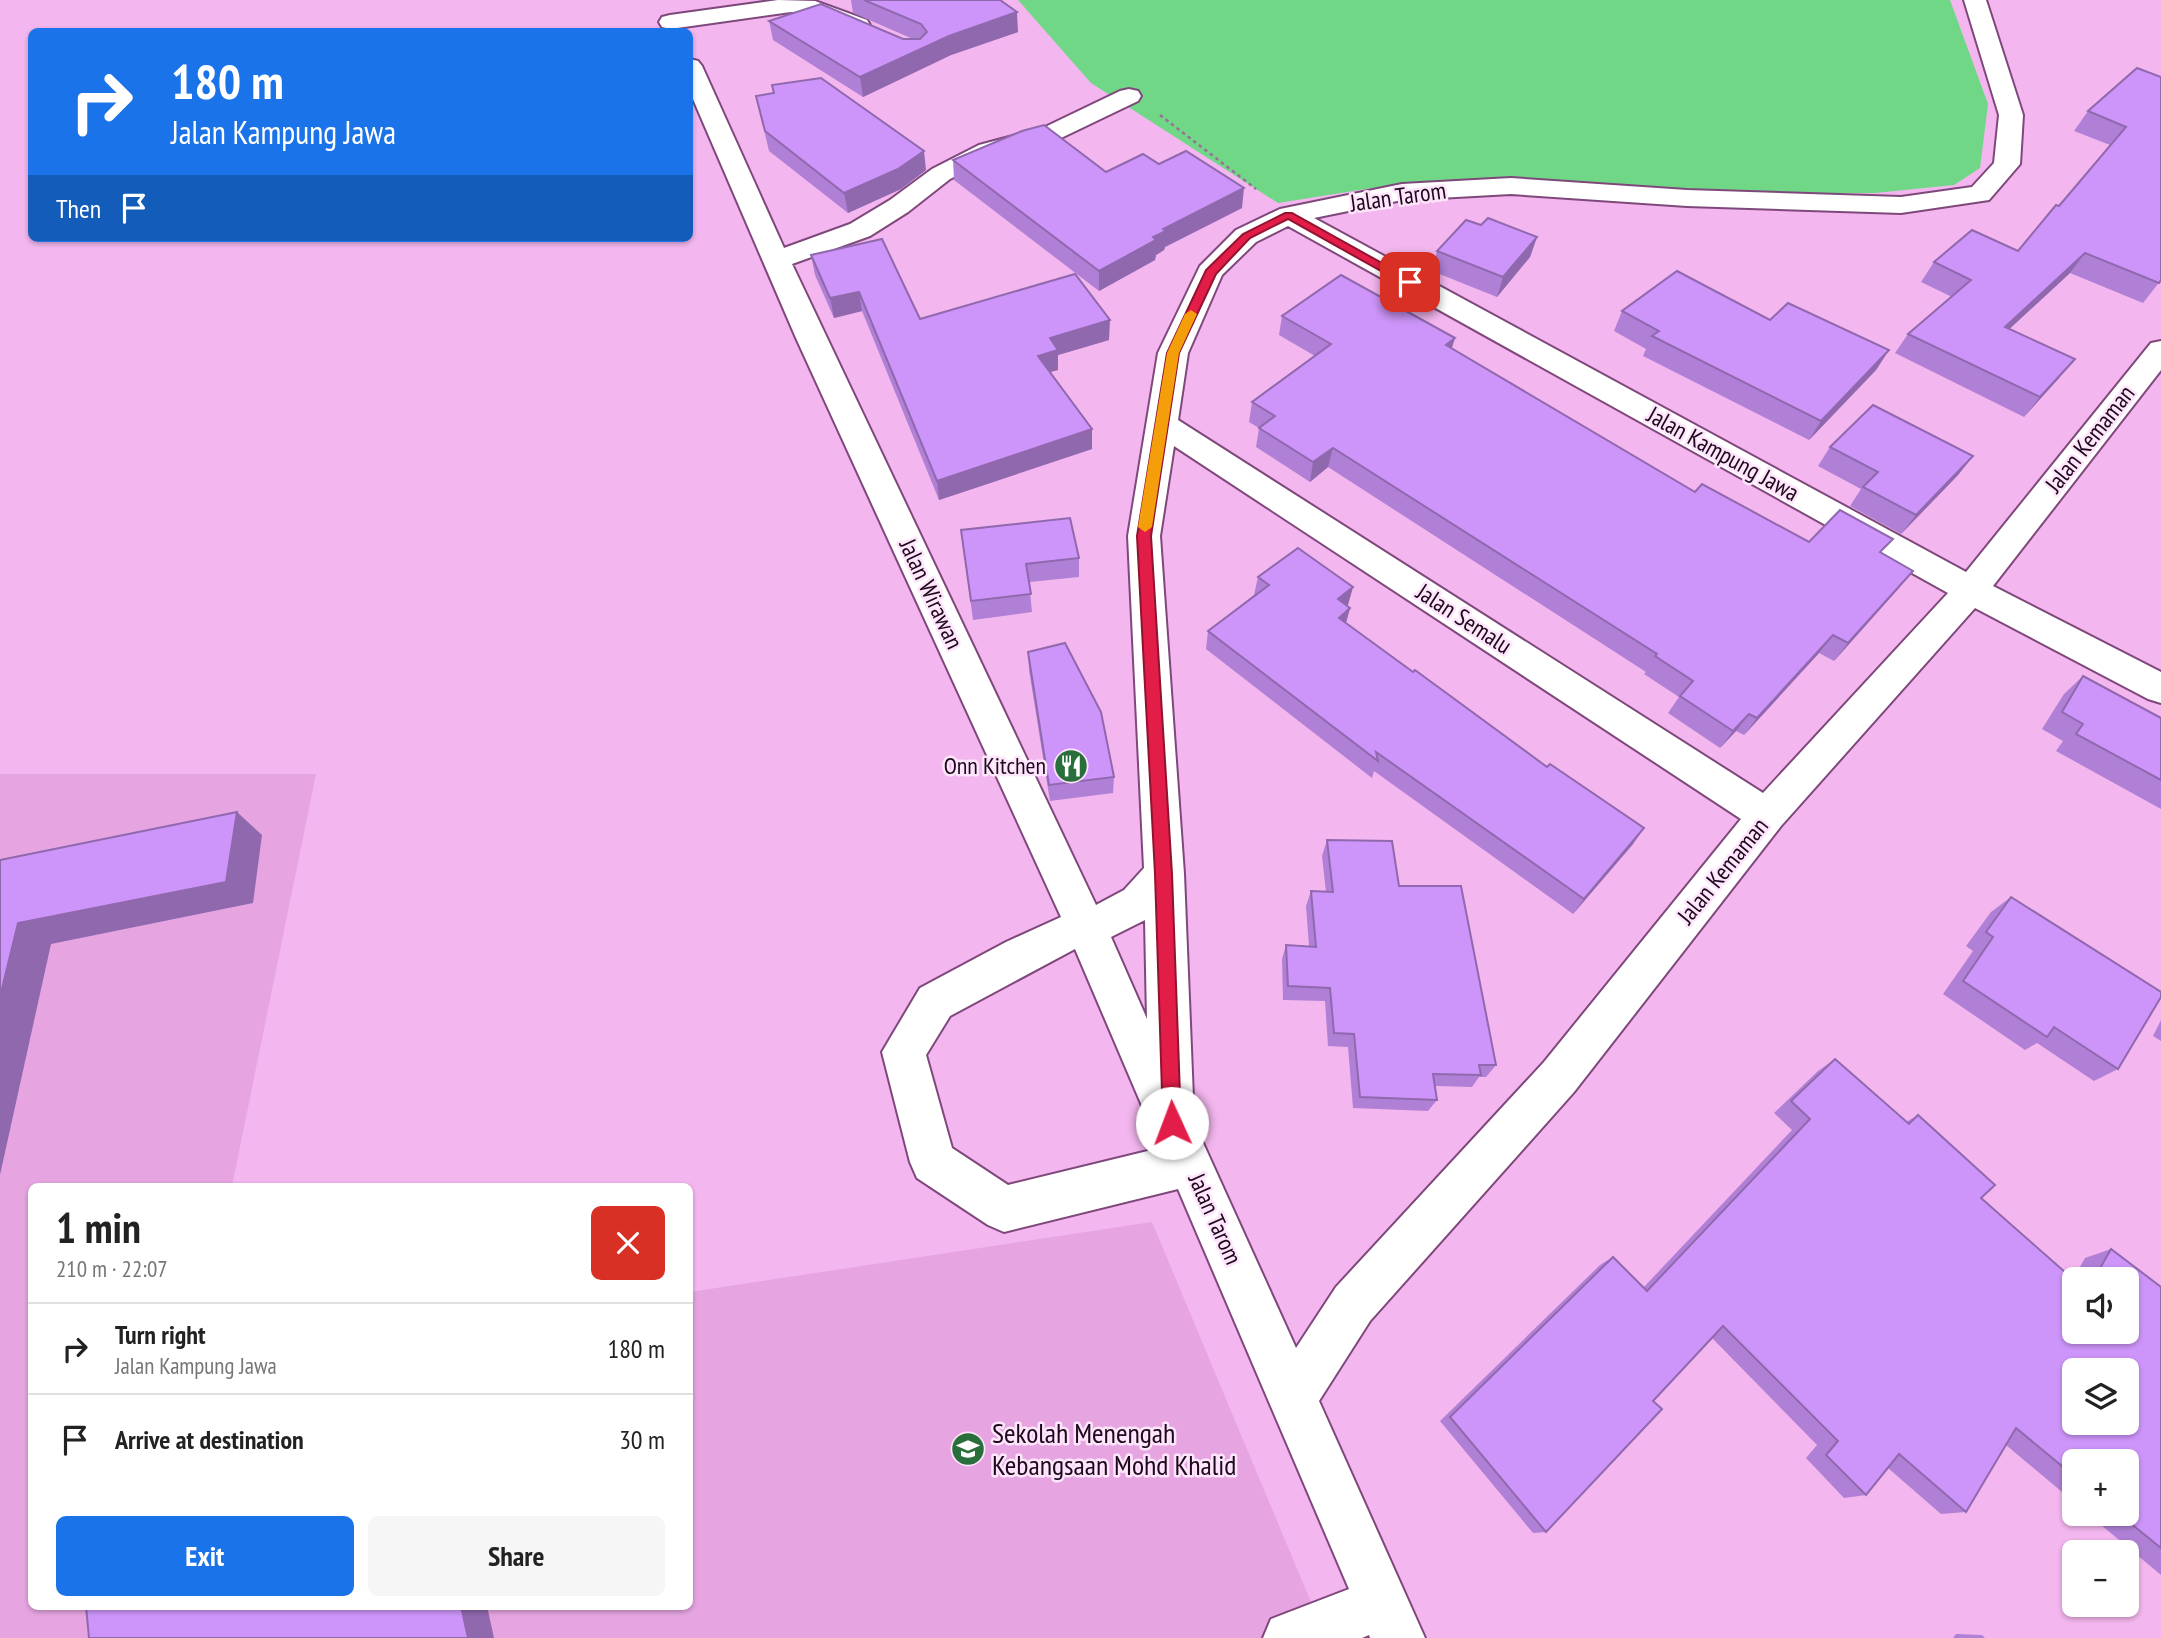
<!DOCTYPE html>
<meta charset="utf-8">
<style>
body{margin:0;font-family:"PT Sans Narrow",sans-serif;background:#f6f6f6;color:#222;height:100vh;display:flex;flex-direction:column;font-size:26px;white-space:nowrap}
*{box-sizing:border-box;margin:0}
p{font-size:23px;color:#767676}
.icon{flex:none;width:38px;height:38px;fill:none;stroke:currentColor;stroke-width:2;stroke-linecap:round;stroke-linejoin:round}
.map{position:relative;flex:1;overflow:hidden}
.side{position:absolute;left:28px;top:1183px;width:665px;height:427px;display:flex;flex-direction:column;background:#fff;border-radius:10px;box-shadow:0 2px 5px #0004}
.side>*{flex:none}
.guide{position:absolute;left:28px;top:28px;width:665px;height:214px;border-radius:10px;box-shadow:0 2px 5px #0004;background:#1a73e8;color:#fff;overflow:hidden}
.fabs{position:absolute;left:2062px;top:1267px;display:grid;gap:14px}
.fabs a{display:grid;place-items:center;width:77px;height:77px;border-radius:10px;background:#fff;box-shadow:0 2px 5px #0004;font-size:35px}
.pin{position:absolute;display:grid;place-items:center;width:60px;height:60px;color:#fff;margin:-30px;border-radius:14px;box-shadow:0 4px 10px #0006}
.me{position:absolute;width:77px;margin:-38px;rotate:358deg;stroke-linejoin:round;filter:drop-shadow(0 0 5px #0008)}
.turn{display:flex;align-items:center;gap:24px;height:147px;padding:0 28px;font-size:32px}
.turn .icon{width:91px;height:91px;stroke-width:2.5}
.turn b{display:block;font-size:49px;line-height:60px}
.then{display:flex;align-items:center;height:66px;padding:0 28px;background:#0003;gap:14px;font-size:26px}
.round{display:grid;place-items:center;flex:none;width:74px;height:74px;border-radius:10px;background:#f6f6f6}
.head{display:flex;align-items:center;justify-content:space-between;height:119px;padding:0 28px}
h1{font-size:42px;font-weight:700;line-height:52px}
.button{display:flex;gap:14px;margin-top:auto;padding:14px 28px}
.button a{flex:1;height:80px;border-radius:10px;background:#1a73e8;color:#fff;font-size:28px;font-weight:700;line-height:80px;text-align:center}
.button a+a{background:#f6f6f6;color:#222}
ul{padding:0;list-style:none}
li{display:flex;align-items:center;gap:21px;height:91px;padding:0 28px;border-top:2px solid #e0e0e0}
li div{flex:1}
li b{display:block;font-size:26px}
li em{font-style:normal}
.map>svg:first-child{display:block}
</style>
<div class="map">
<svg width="2161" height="1638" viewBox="0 0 2161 1638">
<rect width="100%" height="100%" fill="#f3b6ee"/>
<path fill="#e6a5e1" d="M0,774H316L232,1186H32V1606H690V1292L1152,1222L1326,1638H0Z"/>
<path fill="#70d787" d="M1018,0H1950L1988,104L1980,168L1954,185L1875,193L1682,194L1522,181L1372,188L1278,203L1091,83Z"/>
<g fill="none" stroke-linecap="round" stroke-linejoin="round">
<g stroke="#7e487b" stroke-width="4">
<g id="minor">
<path d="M778,0L815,1L867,20L870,25L867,30L859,32L811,14L791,12L670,29L662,27L659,22L662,17L670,15Z"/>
<path d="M1964,0H1986L2023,115L2020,164L1989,200L1901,213L1687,206L1511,194L1402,200L1314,218L1966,572L2151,343L2161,341V370L1993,586L2161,672V703L2148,699L1975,608L1781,826L1574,1092L1370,1321L1319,1401L1425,1638H1370L1369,1635L1362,1638H1263L1271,1619L1349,1589L1178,1189L1004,1232L988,1225L917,1178L910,1162L882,1052L920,988L1006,942L1061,917L796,338L690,92V59L698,61L702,66L784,248L850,224L890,200L932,169L979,145L1043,128L1120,91L1129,89L1138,91L1141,96L1138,101L1061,138L997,155L950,179L908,212L870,236L792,264L1096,905L1124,890L1144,868L1128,536L1158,353L1200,266L1236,230L1280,209L1402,184L1511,178L1687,190L1901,197L1972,187L1994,163L1999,115ZM1288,226L1948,593L1763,793L1178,420L1188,353L1222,275L1256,242ZM1174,446L1741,819L1544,1062L1336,1287L1296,1348L1194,1123L1184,874L1160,536ZM1145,920L1147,1019L1111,937ZM1075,949L1160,1148L1008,1185L952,1148L926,1055L950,1016Z"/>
</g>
</g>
<path stroke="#9b6f98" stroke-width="2.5" stroke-dasharray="3.5 3.5" stroke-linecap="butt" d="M1160,115L1256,189"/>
<use href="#minor" fill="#fff" fill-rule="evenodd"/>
</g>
<g fill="#b080d6" fill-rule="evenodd">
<path d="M851,0H1000L1018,32L951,55L863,97L773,40L769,21L903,39H913L853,13Z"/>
<path d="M2137,68L2161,280L2143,303L2070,273L2009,329L2059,378L2024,417L1895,353L1908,334L1952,297L1921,282L1934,262L2018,251L2059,206L2110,145L2074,131L2088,111Z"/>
<path d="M772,85L926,170L901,189L848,213L769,151L756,96L773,93Z"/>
<path d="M953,160L1106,172L1159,164L1242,208L1165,247L1164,250L1156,255L1155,260L1099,291L954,180Z"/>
<path d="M1481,225L1537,237L1530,257L1497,297L1432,271L1437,251Z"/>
<path d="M811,255L920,319L1109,340L1058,355V370L1050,372L1092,429V449L939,500L862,311L834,318L815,275Z"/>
<path d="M1622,311L1770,320L1889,350L1876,370L1809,440L1643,356L1646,349L1614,331Z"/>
<path d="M1282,316L1452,348L1695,492L1809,542L1882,553L1898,589L1834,661L1819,653L1744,735L1736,731L1720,748L1668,713L1679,697L1644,674L1646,672L1328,467L1310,482L1256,447L1259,428L1249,422L1252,402L1315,356L1279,335Z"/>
<path d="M1830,447L1973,456L1958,475L1901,534L1850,506L1861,489L1818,466Z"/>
<path d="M961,530L1079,558V577L1029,582L1032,612L973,620Z"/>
<path d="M1258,577L1353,587L1347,606L1350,608L1346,623L1633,844L1573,914L1374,771L1372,778L1206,649L1208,631L1254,595Z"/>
<path d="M1028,652L1114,777L1113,793L1050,801L1029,670Z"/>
<path d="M2083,676L2161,718V809L2056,751L2063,741L2042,729L2064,694Z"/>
<path d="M1327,840L1399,886L1496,1065L1486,1077H1479L1472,1087L1435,1086L1437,1100L1428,1111L1353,1108L1348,1047L1328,1046L1325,1001L1283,1000L1282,959L1286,945L1309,946L1306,906L1311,891L1326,892L1322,856Z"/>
<path d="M2011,897L2118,1069L2094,1081L2037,1043L2025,1050L1943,994L1973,951L1966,946L1991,912Z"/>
<path d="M2161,1020V1041L2153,1036Z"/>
<path d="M1835,1059L1906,1122L1918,1115L1981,1198L2073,1279L2085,1258L2111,1249L2161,1287V1575L2088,1514H2126L2074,1461V1502L2006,1445L1966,1512L1941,1514L1888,1468L1866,1495L1844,1498L1806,1458L1817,1445L1712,1338L1653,1401L1546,1532L1533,1533L1440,1421L1600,1265L1613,1257L1643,1288L1792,1130L1774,1113L1818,1071ZM2074,1279H2126L2074,1332Z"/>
<path d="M1956,1634L1982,1635L1985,1638H1953Z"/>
</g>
<g fill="#9068ae">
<path d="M1017,12L1018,32L951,55L863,97L860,77L949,36Z"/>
<path d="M924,151L926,170L901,189L848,213L844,193Z"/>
<path d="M1244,188L1242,208L1165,247L1164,250L1156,255L1155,260L1099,291V271L1153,237L1163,229Z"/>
<path d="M1537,237L1530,257L1497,297L1503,277Z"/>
<path d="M2085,253L2070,273L1990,347L2005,327Z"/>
<path d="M859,292L862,311L834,318L830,298Z"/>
<path d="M1110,320L1109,340L1058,355V370L1039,375L1038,356L1050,338Z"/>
<path d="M1455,338L1449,357L1446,345Z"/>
<path d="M1889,350L1876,370L1809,440L1821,421Z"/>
<path d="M2075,359L2059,378L2024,417L2040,397Z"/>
<path d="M1092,429V449L939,500L937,481Z"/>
<path d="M1333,448L1328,467L1310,482L1313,462Z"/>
<path d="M1973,456L1958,475L1901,534L1916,515Z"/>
<path d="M1913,571L1898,589L1834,661L1848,643Z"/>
<path d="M1353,587L1348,605L1333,617L1338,599Z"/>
<path d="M1350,608L1345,626L1339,618Z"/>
<path d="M1833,635L1819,653L1744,735L1757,718Z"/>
<path d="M1749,714L1736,731L1720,748L1733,731Z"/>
<path d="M237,812L262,835L253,903L51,944L0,1175V997L18,923Z"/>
<path d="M1644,828L1633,844L1573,914L1584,899Z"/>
<path d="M461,1606H487L494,1638H468Z"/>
</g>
<g fill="#cd95f9" stroke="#9068ae" stroke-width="2" fill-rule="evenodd">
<path d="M864,0H1000L1017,12L949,36L860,77L769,21L821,4L903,39H920L927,32L921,24Z"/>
<path d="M2137,68L2161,77V280L2159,283L2085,253L2005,327L2075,359L2040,397L1908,334L1971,280L1934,262L1972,230L2018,251L2056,205L2059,206L2126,127L2088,111Z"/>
<path d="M821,78L924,151L898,169L844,193L765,131L756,96L774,93L772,85Z"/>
<path d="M1044,125L1106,172L1143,154L1159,164L1186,151L1244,188L1163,229L1166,231L1153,237L1156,240L1099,271L953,160L1022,131Z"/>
<path d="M1488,218L1537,237L1503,277L1437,251L1466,220L1481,225Z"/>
<path d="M882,239L920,319L1075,274L1110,320L1050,338L1058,350L1038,356L1092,429L937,481L859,292L830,298L811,255Z"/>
<path d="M1677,271L1770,320L1788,303L1889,350L1821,421L1652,336L1659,331L1622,311Z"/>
<path d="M1341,275L1455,338L1446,345L1695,492L1702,484L1809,542L1840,510L1893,539L1880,552L1913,571L1848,643L1833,635L1757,718L1749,714L1733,731L1680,696L1693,681L1655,656L1657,654L1333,448L1313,462L1259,428L1275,416L1252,402L1331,344L1282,316Z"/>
<path d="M1873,405L1973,456L1916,515L1863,487L1878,472L1830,447Z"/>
<path d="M1070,518L1079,558L1026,564L1031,594L971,601L961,530Z"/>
<path d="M1298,548L1353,587L1338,599L1350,608L1339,618L1413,672L1415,670L1547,767L1550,764L1644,828L1584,899L1376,752L1378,761L1208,631L1269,585L1258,577Z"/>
<path d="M1065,643L1101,712L1114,777L1049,785L1028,652Z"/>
<path d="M2083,676L2161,718V780L2076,734L2083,724L2062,712Z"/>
<path d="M237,812L226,882L18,923L0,997V860Z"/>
<path d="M1327,840L1392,841L1399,886H1461L1496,1065H1479L1481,1075L1433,1074L1437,1100L1360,1097L1354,1034L1334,1033L1330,988L1288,986L1286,945L1316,947L1311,891L1333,892Z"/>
<path d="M2011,897L2161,992V997L2118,1069L2054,1027L2047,1037L1963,981L1993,937L1986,932Z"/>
<path d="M1835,1059L1909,1124L1918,1115L1995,1185L1981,1198L2074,1280V1332H2126V1279H2094L2111,1249L2161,1287V1548L2119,1514H2126V1461H2074V1476L2016,1428L1966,1512L1899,1454L1866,1495L1826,1455L1838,1441L1723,1326L1653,1401L1662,1409L1546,1532L1450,1417L1613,1257L1647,1291L1810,1119L1791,1101ZM2074,1370H2126V1423H2074Z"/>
<path d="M86,1606H461L468,1638H89Z"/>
</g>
<path fill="#e11d48" stroke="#92132f" stroke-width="2" d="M1285,213H1292L1416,282L1406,285L1288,219L1250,238L1216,274L1179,353L1151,536L1172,874L1181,1123L1178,1129L1172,1132L1165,1129L1163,1123L1155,874L1137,536L1167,353L1206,270L1243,234Z"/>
<path fill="#f59e0b" d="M1191,310L1197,314L1179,353L1152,527L1145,532L1138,527L1167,353L1185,314Z"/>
<defs>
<g id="restaurant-disc" transform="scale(1.75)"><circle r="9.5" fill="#296f3b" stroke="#fee5fc"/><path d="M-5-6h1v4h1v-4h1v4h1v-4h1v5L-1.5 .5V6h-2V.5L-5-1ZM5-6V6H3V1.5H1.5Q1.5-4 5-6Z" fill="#fff"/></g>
<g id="school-disc" transform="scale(1.75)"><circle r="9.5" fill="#296f3b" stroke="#fee5fc"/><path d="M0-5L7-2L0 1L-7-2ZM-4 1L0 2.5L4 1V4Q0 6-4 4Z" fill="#fff"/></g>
</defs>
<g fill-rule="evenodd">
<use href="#restaurant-disc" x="1071" y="766"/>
<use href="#school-disc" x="968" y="1449"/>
</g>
<g text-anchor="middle" stroke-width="5" stroke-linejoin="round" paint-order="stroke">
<g font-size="24" fill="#1d081c" stroke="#fee5fc">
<text transform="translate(1398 197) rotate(-8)" y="8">Jalan Tarom</text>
<text transform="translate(2090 439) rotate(-52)" y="8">Jalan Kemaman</text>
<text transform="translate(1723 454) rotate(29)" y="8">Jalan Kampung Jawa</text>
<text transform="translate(931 594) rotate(65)" y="8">Jalan Wirawan</text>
<text transform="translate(1464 619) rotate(33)" y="8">Jalan Semalu</text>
<text transform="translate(1723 871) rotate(-51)" y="8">Jalan Kemaman</text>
<text transform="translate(1215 1219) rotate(66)" y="8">Jalan Tarom</text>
</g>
<g font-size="24" fill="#1d081c" stroke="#fee5fc" text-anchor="end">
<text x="1046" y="774">Onn Kitchen</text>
</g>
<g font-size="28" fill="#1d081c" stroke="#fee5fc" text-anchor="start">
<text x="992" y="1443">Sekolah Menengah<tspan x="992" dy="32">Kebangsaan Mohd Khalid</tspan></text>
</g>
</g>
</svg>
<div class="fabs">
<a><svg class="icon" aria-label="sound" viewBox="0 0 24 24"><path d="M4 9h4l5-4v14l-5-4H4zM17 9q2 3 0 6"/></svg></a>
<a><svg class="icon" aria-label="layers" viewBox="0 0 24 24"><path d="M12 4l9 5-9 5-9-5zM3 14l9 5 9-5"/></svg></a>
<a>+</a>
<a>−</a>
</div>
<div class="pin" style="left:1410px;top:282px;background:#d93025"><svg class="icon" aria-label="arrive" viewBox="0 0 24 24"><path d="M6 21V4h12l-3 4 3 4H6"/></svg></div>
<svg class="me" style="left:1172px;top:1123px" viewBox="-20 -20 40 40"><circle r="19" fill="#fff"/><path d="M0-13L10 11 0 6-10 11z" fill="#e11d48"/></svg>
<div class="guide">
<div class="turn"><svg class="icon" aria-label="right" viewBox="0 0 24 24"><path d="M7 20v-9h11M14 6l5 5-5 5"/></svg><div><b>180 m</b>Jalan Kampung Jawa</div></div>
<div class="then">Then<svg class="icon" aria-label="arrive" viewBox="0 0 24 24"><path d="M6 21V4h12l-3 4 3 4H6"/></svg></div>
</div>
<section class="side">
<div class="head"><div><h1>1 min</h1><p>210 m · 22:07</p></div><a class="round" style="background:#d93025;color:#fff"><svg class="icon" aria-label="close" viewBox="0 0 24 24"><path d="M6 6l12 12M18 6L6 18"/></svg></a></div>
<ul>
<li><svg class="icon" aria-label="right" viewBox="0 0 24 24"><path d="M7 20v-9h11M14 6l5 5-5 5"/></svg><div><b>Turn right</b><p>Jalan Kampung Jawa</p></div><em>180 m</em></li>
<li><svg class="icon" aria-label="arrive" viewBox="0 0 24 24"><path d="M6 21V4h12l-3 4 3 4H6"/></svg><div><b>Arrive at destination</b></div><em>30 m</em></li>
</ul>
<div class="button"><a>Exit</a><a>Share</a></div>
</section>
</div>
